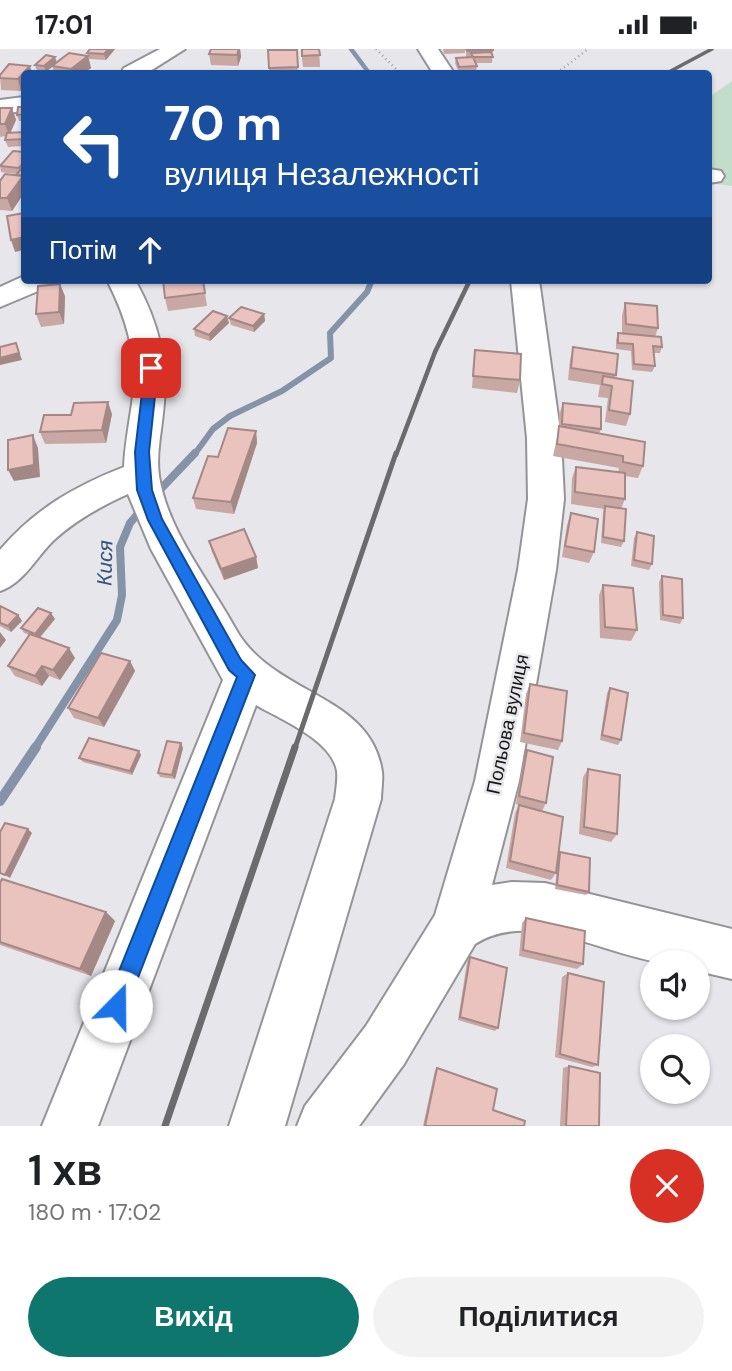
<!DOCTYPE html>
<html lang="uk">
<meta charset="utf-8">
<style>
body{margin:0;font-family:"DM Sans",sans-serif;background:#f2f2f2;color:#202124;height:100vh;display:flex;flex-direction:column;font-size:26px;white-space:nowrap}
*{box-sizing:border-box;margin:0}
p{font-size:23px;color:#757577}
.icon{flex:none;width:38px;height:38px;fill:none;stroke:currentColor;stroke-width:2;stroke-linecap:round;stroke-linejoin:round}
.map{position:relative;height:1077px;overflow:hidden}
.panel{display:flex;flex-direction:column;background:#fff;flex:1}
.panel>*{flex:none}
.top-card{position:absolute;left:21px;top:21px;width:691px;height:214px;border-radius:7px;box-shadow:0 2px 5px #0004;background:#1a4fa0;color:#fff;overflow:hidden}
.fabs{position:absolute;left:640px;top:901px;display:grid;gap:14px}
.fabs a{display:grid;place-items:center;width:70px;height:70px;border-radius:50%;background:#fff;box-shadow:0 2px 5px #0004;font-size:35px}
.pin{position:absolute;display:grid;place-items:center;width:60px;height:60px;color:#fff;margin:-30px;border-radius:14px;box-shadow:0 4px 10px #0006}
.me{position:absolute;width:77px;margin:-38px;rotate:22deg;stroke-linejoin:round;filter:drop-shadow(0 0 5px #0008)}
.turn{display:flex;align-items:center;gap:24px;height:147px;padding:0 28px;font-size:32px}
.turn .icon{width:91px;height:91px;stroke-width:2.5}
.turn b{display:block;font-size:49px;line-height:60px}
.then{display:flex;align-items:center;height:66px;padding:0 28px;background:#0003;gap:14px;font-size:26px}
.round{display:grid;place-items:center;flex:none;width:74px;height:74px;border-radius:37px;background:#f2f2f2}
.head{display:flex;align-items:center;justify-content:space-between;height:119px;padding:0 28px}
h1{font-size:42px;font-weight:600;line-height:52px}
.primary-button{display:flex;gap:14px;margin-top:auto;padding:14px 28px}
.primary-button a{flex:1;height:80px;border-radius:42px;background:#0f766e;color:#fff;font-size:28px;font-weight:600;line-height:80px;text-align:center}
.primary-button a+a{background:#f2f2f2;color:#202124}
.status{display:flex;justify-content:space-between;align-items:center;height:49px;padding:0 35px;background:#fff;direction:ltr}
.status svg{height:19px;fill:currentColor}
.map>svg:first-child{display:block}
</style>
<div class="status"><b>17:01</b><svg viewBox="0 0 49 12"><path d="M0 12V9h3v3zM5 12V6h3v6zM10 12V3h3v9zM15 12V0h3v12zM26 1h20v11H26zM47 4h2v5h-2z"/></svg></div>
<div class="map">
<svg width="732" height="1077" viewBox="0 0 732 1077">
<rect width="100%" height="100%" fill="#e7e6eb"/>
<path fill="#c2deca" d="M732,32V137L709,134V48Z"/>
<g fill="none" stroke-linecap="round" stroke-linejoin="round">
<path stroke="#8493a7" stroke-width="4.5" d="M351,0L369,24"/>
<path stroke="#8493a7" stroke-width="6" d="M194,406L213,380L230,367L282,342L331,309L330,284L367,243L372,231"/>
<g stroke="#8493a7" stroke-width="8">
<path d="M156,445L195,404"/>
<path d="M35,699L117,571L122,546L120,498L130,474L142,460"/>
</g>
<path stroke="#8493a7" stroke-width="10" d="M0,752L36,698"/>
<g stroke="#959398" stroke-width="4">
<g id="minor">
<path d="M160,0H185L147,24H121L124,19Z"/>
<path d="M418,0H438L454,24H433Z"/>
<path d="M24,48V62L0,65V51Z"/>
<path d="M709,120L721,122L724,127L721,132L709,134Z"/>
<path d="M24,227V231H54L50,237L0,258V238Z"/>
<path d="M107,231H135C159,274 169,314 163,364C161,385 156,406 159,427C168,483 209,531 235,579C272,647 371,644 382,723C383,732 381,742 381,750L285,1077H229L335,750C336,741 338,731 337,722C332,691 280,670 256,656L98,1077H42L223,631L151,500L128,445C101,457 76,471 54,491C36,508 24,534 0,542V501C35,460 75,437 124,418C125,394 130,371 133,347C137,304 126,268 107,231Z"/>
<path d="M511,231H539L561,389L564,450L556,521L519,732L492,836L512,833L545,834L732,880V930L698,922V914C687,914 676,915 665,914C605,907 532,859 475,895L404,1015L359,1077H297L305,1057L366,977L435,866L475,732L518,521L528,450L527,389Z"/>
</g>
</g>
<g stroke="#a3a2a6" stroke-width="2.5" stroke-dasharray="1 3.5" stroke-linecap="butt">
<path d="M376,0L400,24"/>
<path d="M557,24L588,0"/>
</g>
<use href="#minor" fill="#fff" fill-rule="evenodd"/>
<path stroke="#6b6a6d" stroke-width="3.5" d="M667,24L712,0"/>
<path stroke="#6b6a6d" stroke-width="4.5" d="M396,406L435,303L470,231"/>
<path stroke="#6b6a6d" stroke-width="5" d="M295,699L396,404"/>
<path stroke="#6b6a6d" stroke-width="7" d="M165,1077L295,698"/>
</g>
<g fill="#c9a7a3">
<path d="M115,0L106,11L89,10L87,4Z"/>
<path d="M211,0H240L241,8L238,17L211,16L209,5Z"/>
<path d="M301,0H319L320,18H303Z"/>
<path d="M443,0H465V4L444,5Z"/>
<path d="M466,0H493L492,14H475L477,17L476,23L459,24L455,14L456,9L466,8Z"/>
<path d="M297,1L298,24H269V19Z"/>
<path d="M88,7L91,19L84,24H54L52,17L46,23L37,22L35,16L57,13Z"/>
<path d="M24,24V39L21,42L1,41L0,26Z"/>
<path d="M24,58V72H19L17,66Z"/>
<path d="M0,59H12L16,71L10,84L24,83V97L8,98L5,91L6,87L0,88Z"/>
<path d="M24,103V144L12,162L0,161V132L17,125L1,123L0,116Z"/>
<path d="M163,231H216L204,234L203,231L207,257L168,262L165,249Z"/>
<path d="M65,247L64,275L41,278L36,265Z"/>
<path d="M625,254L658,279L655,288L662,298L660,304H653L655,317L652,323L632,321L631,302L616,300V291L618,284L622,285V266Z"/>
<path d="M264,265L265,272L254,283L231,276L229,269Z"/>
<path d="M229,274L210,292L195,287L194,280Z"/>
<path d="M573,298L616,326L615,329L630,365L626,377L605,373L608,349L598,348L600,336L568,331L570,311Z"/>
<path d="M475,301L520,331L517,344L472,339Z"/>
<path d="M563,354L601,380L599,385L643,417L638,429L625,427V450L621,460L624,492L621,498L601,494L603,463L604,460L571,455L572,429L576,418L618,423L619,419L553,407L559,380V366Z"/>
<path d="M112,365L106,394L45,395L40,383Z"/>
<path d="M256,382L257,394L234,465L196,460L193,449L218,408Z"/>
<path d="M571,464L594,503L589,514L562,508L567,476Z"/>
<path d="M637,483L652,515L649,521L631,517L634,489Z"/>
<path d="M209,492L256,508L258,519L224,531L212,503Z"/>
<path d="M662,527L683,569L680,575L660,571L659,533Z"/>
<path d="M603,536L637,581L631,592L600,589L599,546Z"/>
<path d="M0,557L18,566L22,572L11,583L0,577Z"/>
<path d="M55,570L40,589L75,609L60,631L49,627L42,637L15,627L8,617L29,586L24,584L21,579Z"/>
<path d="M130,612L135,622L104,678L74,669L68,659Z"/>
<path d="M530,635L562,692L558,701L520,693L526,645Z"/>
<path d="M610,639L621,691L618,696L600,691L607,644Z"/>
<path d="M183,699L175,730L160,728L158,724Z"/>
<path d="M527,701L546,754L542,762L516,755L524,710Z"/>
<path d="M141,706L132,726L83,713L79,709Z"/>
<path d="M588,720L617,785L611,793L579,785L583,728Z"/>
<path d="M519,756L558,806L560,803L589,843L586,846L555,840L557,817L556,824L551,831L506,819L515,764Z"/>
<path d="M0,834L106,863L115,872L91,927L0,896Z"/>
<path d="M526,869L583,915L577,920L519,907L522,874Z"/>
<path d="M470,908L498,979L495,982L458,971L467,913Z"/>
<path d="M568,924L598,1016L592,1018L555,1008L562,928Z"/>
<path d="M569,1017L599,1077H560L563,1019Z"/>
<path d="M437,1019L493,1061L524,1077H423L435,1021Z"/>
</g>
<g fill="#a48885">
<path d="M109,0H115L106,11L104,5Z"/>
<path d="M239,0H240L241,8L238,17L237,6Z"/>
<path d="M88,7L91,19L84,24H72L71,20Z"/>
<path d="M55,8L57,14L46,23L44,17Z"/>
<path d="M30,17L32,24H24V39L21,42L18,30Z"/>
<path d="M12,59L16,71L9,87L5,75Z"/>
<path d="M23,127L24,130V144L12,162L7,149Z"/>
<path d="M24,188V201L15,203L11,191Z"/>
<path d="M204,231H216L204,234Z"/>
<path d="M60,235L65,247L64,275L59,263Z"/>
<path d="M264,265L265,272L254,283L253,277Z"/>
<path d="M227,267L229,274L210,292L209,286Z"/>
<path d="M16,294L22,311L0,316V309Z"/>
<path d="M108,353L112,365L106,394L102,381Z"/>
<path d="M256,382L257,394L234,465L231,453Z"/>
<path d="M33,386L38,399L40,428L14,432L8,421Z"/>
<path d="M256,508L258,519L224,531L221,520Z"/>
<path d="M51,564L55,570L38,590L35,585Z"/>
<path d="M18,566L22,572L11,583L8,577Z"/>
<path d="M0,583L6,591L0,599Z"/>
<path d="M69,599L75,609L60,631L53,621Z"/>
<path d="M130,612L135,622L104,678L98,669Z"/>
<path d="M42,617L49,627L42,637L35,627Z"/>
<path d="M181,694L183,699L175,730L172,726Z"/>
<path d="M139,702L141,706L132,726L130,722Z"/>
<path d="M28,780L32,784L10,829L5,826Z"/>
<path d="M106,863L115,872L91,927L80,920Z"/>
</g>
<g fill="#eac2be" stroke="#a48885" stroke-width="2">
<path d="M90,0H109L104,5L87,4Z"/>
<path d="M211,0H239L237,6L209,5Z"/>
<path d="M302,0H319L320,6L302,7Z"/>
<path d="M466,0H493V1L467,2Z"/>
<path d="M268,1H297L298,18L269,19Z"/>
<path d="M491,3L493,8H473L477,17L459,18L456,9L473,8L471,4Z"/>
<path d="M69,4L88,7L71,20L52,17Z"/>
<path d="M46,6L55,8L44,17L35,16Z"/>
<path d="M9,15L30,17L18,30L0,29V26Z"/>
<path d="M18,58H24V65L17,66Z"/>
<path d="M0,59H12L5,75H0Z"/>
<path d="M24,83V90L5,91L7,84Z"/>
<path d="M13,102L24,103V113L19,119L0,117Z"/>
<path d="M23,118H24V129L23,127L16,126Z"/>
<path d="M5,125L23,127L7,149H0V132Z"/>
<path d="M24,164V188L11,191L7,167Z"/>
<path d="M163,231H203L205,244L165,249Z"/>
<path d="M60,235L59,263L36,265L38,237Z"/>
<path d="M625,254L657,257L658,279L626,275Z"/>
<path d="M241,258L264,265L253,277L229,269Z"/>
<path d="M213,262L227,267L209,286L194,280Z"/>
<path d="M618,284L661,288L662,298L653,297L655,317L634,315L633,295L618,294Z"/>
<path d="M16,294L19,304L0,309V298Z"/>
<path d="M573,298L618,305L616,326L571,319Z"/>
<path d="M475,301L521,305L520,331L473,327Z"/>
<path d="M603,327L633,332L630,365L609,361L612,337L602,335Z"/>
<path d="M108,353L102,381L40,383L44,366H71L74,354Z"/>
<path d="M563,354L601,358V380L562,375Z"/>
<path d="M559,377L645,393L643,417L623,413V407L557,395Z"/>
<path d="M228,379L256,382L231,453L193,449L208,407L218,408Z"/>
<path d="M33,386L34,416L8,421V391Z"/>
<path d="M576,418L625,424V450L575,443Z"/>
<path d="M605,457L626,460L624,492L603,488Z"/>
<path d="M571,464L598,470L594,503L565,497Z"/>
<path d="M244,480L256,508L221,520L209,492Z"/>
<path d="M637,483L654,487L652,515L634,511Z"/>
<path d="M662,527L682,530L683,569L663,566Z"/>
<path d="M603,536L633,539L637,581L605,578Z"/>
<path d="M0,557L18,566L8,577L0,574Z"/>
<path d="M38,559L51,564L35,585L21,579Z"/>
<path d="M30,585L69,599L53,621L42,617L35,627L8,617Z"/>
<path d="M101,604L130,612L98,669L68,659Z"/>
<path d="M530,635L567,642L562,692L524,684Z"/>
<path d="M610,639L628,644L621,691L602,686Z"/>
<path d="M89,689L139,702L130,722L79,709Z"/>
<path d="M167,692L181,694L172,726L158,724Z"/>
<path d="M527,701L553,708L546,754L519,747Z"/>
<path d="M588,720L620,726L617,785L584,778Z"/>
<path d="M519,756L563,768L556,824L510,812Z"/>
<path d="M5,774L28,780L5,826L0,824V783Z"/>
<path d="M560,803L590,809L589,843L557,836Z"/>
<path d="M2,830L106,863L80,920L0,893V834Z"/>
<path d="M526,869L585,882L583,915L523,901Z"/>
<path d="M470,908L507,919L498,979L460,968Z"/>
<path d="M568,924L604,933L598,1016L560,1005Z"/>
<path d="M569,1017L600,1024L599,1077H566Z"/>
<path d="M437,1019L497,1040L493,1061L525,1072L524,1077H425Z"/>
</g>
<path fill="#1a73e8" stroke="#114b97" stroke-width="2" d="M151,314L158,319L149,403L152,441L162,470L241,611L255,626L127,957L124,965L116,968L108,965L105,957L237,628L229,621L148,471L137,441L135,403L145,319Z"/>
<g text-anchor="middle" stroke-width="5" stroke-linejoin="round" paint-order="stroke">
<g font-size="19" fill="#161617" stroke="#e7e6eb">
<text transform="translate(507 675) rotate(-78)" y="7">Польова вулиця</text>
</g>
<g font-size="21" font-style="italic" fill="#34547c" stroke="#e7e6eb">
<text transform="translate(105 514) rotate(-89)" y="7">Кися</text>
</g>
</g>
</svg>
<div class="fabs">
<a><svg class="icon" aria-label="sound" viewBox="0 0 24 24"><path d="M4 9h4l5-4v14l-5-4H4zM17 9q2 3 0 6"/></svg></a>
<a><svg class="icon" aria-label="search" viewBox="0 0 24 24"><circle cx="10" cy="10" r="6"/><path d="M15 15l6 6"/></svg></a>
</div>
<div class="pin" style="left:151px;top:319px;background:#d93025"><svg class="icon" aria-label="arrive" viewBox="0 0 24 24"><path d="M6 21V4h12l-3 4 3 4H6"/></svg></div>
<svg class="me" style="left:116px;top:957px" viewBox="-20 -20 40 40"><circle r="19" fill="#fff"/><path d="M0-13L10 11 0 6-10 11z" fill="#1a73e8"/></svg>
<div class="top-card">
<div class="turn"><svg class="icon" aria-label="left" viewBox="0 0 24 24"><path d="M17 20v-9H6M10 6l-5 5 5 5"/></svg><div><b>70 m</b>вулиця Незалежності</div></div>
<div class="then">Потім<svg class="icon" aria-label="ahead" viewBox="0 0 24 24"><path d="M12 20V5M6 11l6-6 6 6"/></svg></div>
</div>
</div>
<section class="panel">
<div class="head"><div><h1>1 хв</h1><p>180 m · 17:02</p></div><a class="round" style="background:#d93025;color:#fff"><svg class="icon" aria-label="close" viewBox="0 0 24 24"><path d="M6 6l12 12M18 6L6 18"/></svg></a></div>
<div class="primary-button"><a>Вихід</a><a>Поділитися</a></div>
</section>
